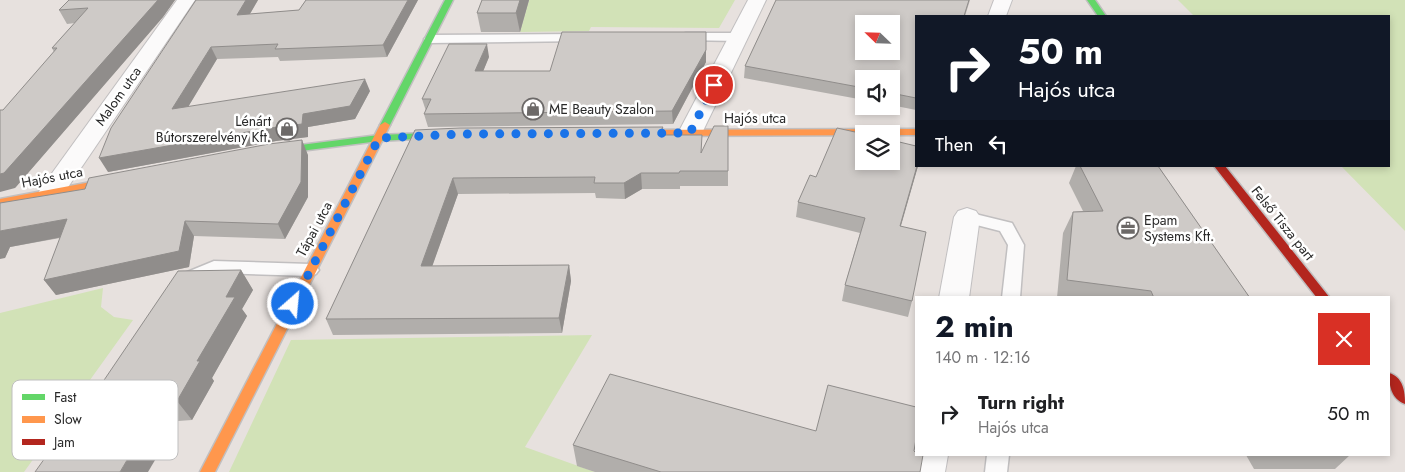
<!DOCTYPE html>
<meta charset="utf-8">
<style>
body{margin:0;font-family:Jost,sans-serif;background:#f6f6f6;color:#202124;height:100vh;display:flex;flex-direction:column;font-size:19px;white-space:nowrap}
*{box-sizing:border-box;margin:0}
p{font-size:16px;color:#757577}
.icon{flex:none;width:28px;height:28px;fill:none;stroke:currentColor;stroke-width:2;stroke-linecap:round;stroke-linejoin:round}
.map{position:relative;flex:1;overflow:hidden}
.sheet{position:absolute;left:915px;top:296px;width:475px;height:160px;display:flex;flex-direction:column;background:#fff;border-radius:0px;box-shadow:0 2px 8px #0003}
.sheet>*{flex:none}
.top-card{position:absolute;left:915px;top:15px;width:475px;height:152px;border-radius:0px;box-shadow:0 2px 8px #0003;background:#111827;color:#fff;overflow:hidden}
.needle{width:32px;rotate:293deg}
.tools{position:absolute;left:855px;top:15px;display:grid;gap:10px}
.tools a{display:grid;place-items:center;width:45px;height:45px;border-radius:0px;background:#fff;box-shadow:0 2px 8px #0003;font-size:25px}
.pin{position:absolute;display:grid;place-items:center;width:42px;height:42px;color:#fff;margin:-21px;border:2px solid #fff;border-radius:50%;box-shadow:0 1px 5px #0007}
.me{position:absolute;width:55px;margin:-28px;rotate:27deg;stroke-linejoin:round;filter:drop-shadow(0 0 4px #0008)}
.turn{display:flex;align-items:center;gap:18px;height:105px;padding:0 20px;font-size:22px}
.turn .icon{width:65px;height:65px;stroke-width:2.5}
.turn b{display:block;font-size:35px;line-height:42px}
.then{display:flex;align-items:center;height:48px;padding:0 20px;background:#0003;gap:10px;font-size:19px}
.round{display:grid;place-items:center;flex:none;width:52px;height:52px;border-radius:0px;background:#f6f6f6}
.head{display:flex;align-items:center;justify-content:space-between;height:85px;padding:0 20px}
h1{font-size:30px;font-weight:700;line-height:38px;color:#111827}
ul{padding:0;list-style:none}
li{display:flex;align-items:center;gap:15px;height:65px;padding:0 20px}
li div{flex:1}
li b{display:block;font-size:19px}
li em{font-style:normal}
.map>svg:first-child{display:block}
</style>
<div class="map">
<svg width="1405" height="472" viewBox="0 0 1405 472">
<rect width="100%" height="100%" fill="#e7e1de"/>
<g fill="#d2e2b7">
<path d="M529,0H735L719,28L591,27L589,31L520,32Z"/>
<path d="M1178,0H1405V231L1341,166H1389V16H1194Z"/>
<path d="M103,288L101,307L114,317L133,320L24,472H0V313Z"/>
<path d="M592,335L525,447L595,472H229L291,340Z"/>
</g>
<g fill="none" stroke-linecap="round" stroke-linejoin="round">
<g stroke="#c1bfc0" stroke-width="3">
<g id="lane">
<path d="M686,33H739L745,37L739,41L682,40L680,37L682,34Z"/>
<path d="M581,34L585,35L587,38L585,41L430,43L424,39L430,35Z"/>
<path d="M967,212L1012,223L1024,245L1020,298H1002L1008,245L1000,231L961,221L959,217L961,213Z"/>
<path d="M214,261L310,264L316,266L319,270L316,274L310,276L216,273L186,285L180,283L177,279L180,275Z"/>
<path d="M987,455H1009L1007,472H985Z"/>
</g>
</g>
<g stroke="#c1bfc0" stroke-width="2">
<g id="street">
<path d="M177,0H195L60,199L51,201L42,199L38,193L42,187Z"/>
<path d="M748,0H766L702,133L698,138L690,140L682,138L678,133Z"/>
<path d="M994,0H1012L1006,16H988Z"/>
<path d="M967,208L976,211L980,217L969,298H939L954,217L958,211Z"/>
<path d="M916,446V455H948L945,472H909L912,455Z"/>
</g>
</g>
<g stroke="#c1bfc0" stroke-width="3">
<g id="fast">
<path d="M445,0H453L390,125L388,127H382L380,125Z"/>
<path d="M1087,0H1095L1106,16H1098Z"/>
<path d="M450,132L453,133L455,135L453,137L379,141L269,155L264,152L269,149L379,135Z"/>
</g>
</g>
<g stroke="#c1bfc0" stroke-width="3">
<g id="slow">
<path d="M385,122L390,125L215,472H200L380,125Z"/>
<path d="M916,129V135L625,136L620,133L625,130Z"/>
<path d="M123,176L127,177L128,179L127,181L0,205V199Z"/>
</g>
</g>
<g stroke="#c1bfc0" stroke-width="3">
<g id="jam">
<path d="M1214,166H1225L1330,298H1317Z"/>
<path d="M1389,373C1403,377 1405,391 1405,404C1391,399 1389,385 1389,373Z"/>
</g>
</g>
<use href="#lane" fill="#fbfafa" fill-rule="evenodd"/>
<use href="#street" fill="#fbfafa" fill-rule="evenodd"/>
<use href="#fast" fill="#63d668" fill-rule="evenodd"/>
<use href="#slow" fill="#ff974d" fill-rule="evenodd"/>
<use href="#jam" fill="#b3261e" fill-rule="evenodd"/>
</g>
<g fill="#b1aeab">
<path d="M69,0H175L163,17L15,188L54,52L52,48L75,23L67,24L59,10Z"/>
<path d="M196,0H258L250,14L299,10L306,0H418L387,57L280,61L278,57L217,59L188,107L370,91L355,119L308,127V137L276,141L108,172Z"/>
<path d="M482,0H529L520,32H481L477,13Z"/>
<path d="M776,0H970L965,16H916V110L891,105V79H864V100L744,78L745,66Z"/>
<path d="M706,44V62L673,124L428,127L424,114L426,111L422,99L489,57L483,71H550Z"/>
<path d="M415,130L663,135L702,152L728,171V186H680V189H642L625,199L596,198L595,193L458,194L432,266L569,265L571,281L562,333L333,335L326,319Z"/>
<path d="M308,155V197L285,239L194,236L189,267L56,295L44,280L60,238L10,247L5,258L0,203Z"/>
<path d="M918,166L901,226L912,301L908,317L842,301L845,285L860,233L796,217L798,202L816,177Z"/>
<path d="M1076,166H1158L1250,298H1057L1063,233L1073,212L1083,211L1069,183Z"/>
<path d="M241,270L253,290L242,309L247,316L212,378L214,381L192,420L178,421L58,448Z"/>
<path d="M916,407V445V444L914,451L920,472H595L577,466L573,445L816,431Z"/>
<path d="M1246,455H1350L1335,469H1254Z"/>
</g>
<g fill="#908d8b">
<path d="M158,0H175L163,17L15,188L0,192V174Z"/>
<path d="M246,0H258L242,27L237,15Z"/>
<path d="M408,0H418L387,57L383,45Z"/>
<path d="M520,0H529L520,32L516,13Z"/>
<path d="M706,32V62L673,124L672,111Z"/>
<path d="M487,44L489,57L478,84L475,71Z"/>
<path d="M211,47L217,59L179,122L172,109Z"/>
<path d="M365,79L370,91L355,119L308,127V137L276,141L108,172L99,158L303,114Z"/>
<path d="M663,127V142L658,135Z"/>
<path d="M302,140L308,155V197L285,239L278,224Z"/>
<path d="M917,166H918L896,242L900,226Z"/>
<path d="M641,173L642,189L625,199L624,183Z"/>
<path d="M453,178L458,194L427,281L421,266Z"/>
<path d="M67,219L78,234L10,247L5,258L0,259V231Z"/>
<path d="M185,221L194,236L189,267L56,295L44,280Z"/>
<path d="M569,265L571,281L562,333L559,318Z"/>
<path d="M241,270L253,290L242,309L247,316L212,378L214,381L192,420L177,401L197,361L226,297Z"/>
<path d="M162,401L178,421L148,472H120Z"/>
</g>
<g fill="#cecac7" stroke="#908d8b" fill-rule="evenodd">
<path d="M69,0H158L4,173L0,174V110H3L57,48H52L88,8L59,10Z"/>
<path d="M196,0H246L237,15L299,10L306,0H408L383,45L275,49L278,44L211,47L172,109L365,79L350,106L303,114L302,124L270,128L99,158L111,128Z"/>
<path d="M482,0H520L516,13H477Z"/>
<path d="M776,0H969L964,16H916V98L891,93V79H864V88L745,66ZM864,24H891V51H864Z"/>
<path d="M562,32H706V50L672,111L424,114L431,99H422L449,44H487L475,71H550Z"/>
<path d="M714,126H728V171H680L679,173H641L624,183H594L595,177L453,178L421,266L569,265L559,318L326,319L415,130L460,128L663,127L658,135H702L701,153Z"/>
<path d="M837,128L864,134V161H891V140L916,146V166H917L900,226L926,232L912,301L845,285L865,218L798,202L810,175L816,177Z"/>
<path d="M302,140L301,182L278,224L185,221L179,251L44,280L67,219L0,231V203L85,189L89,178L269,144Z"/>
<path d="M1080,166H1158L1250,298H1154L1151,291L1067,280L1073,212L1103,211Z"/>
<path d="M241,270L226,297H235L197,361H200L177,401H162L120,472H35L52,448H58L178,271Z"/>
<path d="M610,374L816,431L828,385L916,407V439L914,451L916,453V455H923L920,472H661L573,445Z"/>
</g>
<g fill="none" stroke-linecap="round" stroke-linejoin="round">
<path stroke="#1a73e8" stroke-width="9" stroke-dasharray="0 16.2" d="M293,304L379,138L464,134L690,133L714,85"/>
</g>
<defs>
<g id="shop-ring" transform="scale(1.125)"><circle r="9.5" fill="#fff" stroke="#6c6968" stroke-width="1.5"/><path d="M-5-2.5h2.3a2.7 3.5 0 0 1 5.4 0H5L5.5 6h-11ZM-1.5-2.5h3a1.5 2.3 0 0 0-3 0Z" fill="#6c6968"/></g>
<g id="office-ring" transform="scale(1.125)"><circle r="9.5" fill="#fff" stroke="#6c6968" stroke-width="1.5"/><path d="M-6-3h4V-5.5h4V-3h4V5H-6ZM-1-4.5V-3h2v-1.5ZM-6 0V1H6V0Z" fill="#6c6968"/></g>
</defs>
<g fill-rule="evenodd">
<use href="#shop-ring" x="533" y="109"/>
<use href="#shop-ring" x="287" y="129"/>
<use href="#office-ring" x="1128" y="228"/>
</g>
<g text-anchor="middle" stroke-width="5" stroke-linejoin="round" paint-order="stroke">
<g font-size="14" fill="#292929" stroke="#fff">
<text transform="translate(118 96) rotate(-55)" y="5">Malom utca</text>
<text x="755" y="123">Hajós utca</text>
<text transform="translate(52 177) rotate(-11)" y="5">Hajós utca</text>
<text transform="translate(1283 223) rotate(51)" y="5">Felső Tisza part</text>
<text transform="translate(314 229) rotate(-62)" y="5">Tápai utca</text>
</g>
<g font-size="14" fill="#292929" stroke="#fff" text-anchor="start">
<text x="549" y="114">ME Beauty Szalon</text>
<text x="271" y="126" text-anchor="end">Lénárt<tspan x="271" dy="16">Bútorszerelvény Kft.</tspan></text>
<text x="1144" y="225">Epam<tspan x="1144" dy="16">Systems Kft.</tspan></text>
</g>
</g>
<rect x="12" y="380" width="166" height="80" rx="8" fill="#fff" stroke="#bfbfbf" stroke-width="1"/>
<rect x="22" y="394" width="23" height="6" fill="#63d668"/>
<rect x="22" y="416" width="23" height="7" fill="#ff974d"/>
<rect x="22" y="439" width="23" height="6" fill="#b3261e"/>
<g font-size="14" fill="#292929">
<text x="54" y="402">Fast</text>
<text x="54" y="424">Slow</text>
<text x="54" y="447">Jam</text>
</g>
</svg>
<div class="tools">
<a><svg class="needle" viewBox="-14 -14 28 28"><path d="M0-13l5 13h-10z" fill="#e53935"/><path d="M0 13l5-13h-10z" fill="#757577"/></svg></a>
<a><svg class="icon" aria-label="sound" viewBox="0 0 24 24"><path d="M4 9h4l5-4v14l-5-4H4zM17 9q2 3 0 6"/></svg></a>
<a><svg class="icon" aria-label="layers" viewBox="0 0 24 24"><path d="M12 4l9 5-9 5-9-5zM3 14l9 5 9-5"/></svg></a>
</div>
<div class="pin" style="left:714px;top:85px;background:#d93025"><svg class="icon" aria-label="arrive" viewBox="0 0 24 24"><path d="M6 21V4h12l-3 4 3 4H6"/></svg></div>
<svg class="me" style="left:293px;top:304px" viewBox="-20 -20 40 40"><circle r="17" fill="#1a73e8" stroke="#fff" stroke-width="3"/><path d="M0-11L8 9 0 5-8 9z" fill="#fff"/></svg>
<div class="top-card">
<div class="turn"><svg class="icon" aria-label="right" viewBox="0 0 24 24"><path d="M7 20v-9h11M14 6l5 5-5 5"/></svg><div><b>50 m</b>Hajós utca</div></div>
<div class="then">Then<svg class="icon" aria-label="left" viewBox="0 0 24 24"><path d="M17 20v-9H6M10 6l-5 5 5 5"/></svg></div>
</div>
<section class="sheet">
<div class="head"><div><h1>2 min</h1><p>140 m · 12:16</p></div><a class="round" style="background:#d93025;color:#fff"><svg class="icon" aria-label="close" viewBox="0 0 24 24"><path d="M6 6l12 12M18 6L6 18"/></svg></a></div>
<ul>
<li><svg class="icon" aria-label="right" viewBox="0 0 24 24"><path d="M7 20v-9h11M14 6l5 5-5 5"/></svg><div><b>Turn right</b><p>Hajós utca</p></div><em>50 m</em></li>
</ul>
</section>
</div>
